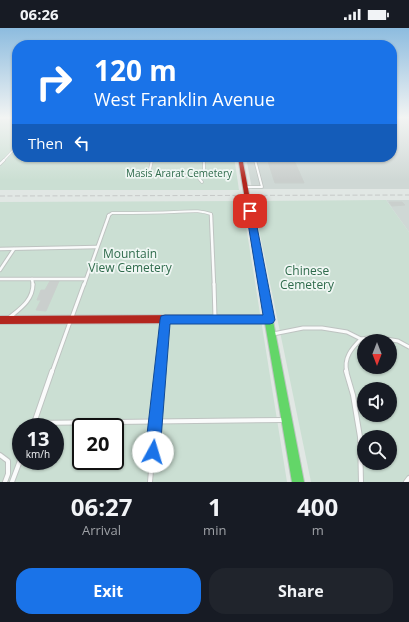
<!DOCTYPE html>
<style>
body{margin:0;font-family:"Open Sans",sans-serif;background:#20242c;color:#f1f3f6;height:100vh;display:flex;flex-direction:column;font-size:15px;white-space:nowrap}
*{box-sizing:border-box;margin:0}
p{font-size:13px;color:#9ea1a6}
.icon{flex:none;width:22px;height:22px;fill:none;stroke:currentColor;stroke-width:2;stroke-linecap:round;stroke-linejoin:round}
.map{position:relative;height:454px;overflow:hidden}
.sheet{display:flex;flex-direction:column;background:#171b24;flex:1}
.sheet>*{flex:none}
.top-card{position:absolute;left:12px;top:12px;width:385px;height:122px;border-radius:16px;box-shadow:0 1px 3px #0004;background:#1a73e8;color:#fff;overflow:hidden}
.needle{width:26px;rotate:180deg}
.fabs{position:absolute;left:357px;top:306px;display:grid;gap:8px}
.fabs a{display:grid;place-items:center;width:40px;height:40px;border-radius:50%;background:#171b24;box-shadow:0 1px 3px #0004;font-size:20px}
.speed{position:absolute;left:12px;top:390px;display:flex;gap:8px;font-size:20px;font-weight:700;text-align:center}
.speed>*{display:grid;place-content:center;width:52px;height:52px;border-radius:50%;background:#171b24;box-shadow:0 1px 3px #0004;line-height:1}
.speed small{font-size:10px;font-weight:400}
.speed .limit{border:2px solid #111;border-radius:6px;background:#fff;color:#111}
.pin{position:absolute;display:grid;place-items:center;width:34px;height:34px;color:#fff;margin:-17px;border-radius:8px;box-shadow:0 2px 6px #0006}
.me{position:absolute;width:44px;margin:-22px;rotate:6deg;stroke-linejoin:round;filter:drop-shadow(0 0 3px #0008)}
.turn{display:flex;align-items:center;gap:14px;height:84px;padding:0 16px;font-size:18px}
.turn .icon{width:52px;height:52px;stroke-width:2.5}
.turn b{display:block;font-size:28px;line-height:34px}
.then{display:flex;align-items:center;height:38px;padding:0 16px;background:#0003;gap:8px;font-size:15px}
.eta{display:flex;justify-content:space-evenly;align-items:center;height:68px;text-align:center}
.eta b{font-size:24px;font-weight:700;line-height:28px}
.button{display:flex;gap:8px;margin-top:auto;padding:8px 16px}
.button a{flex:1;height:46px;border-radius:16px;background:#1a73e8;color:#fff;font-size:16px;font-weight:700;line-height:46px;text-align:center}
.button a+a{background:#20242c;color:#f1f3f6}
.status{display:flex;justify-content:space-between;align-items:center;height:28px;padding:0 20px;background:#171b24;direction:ltr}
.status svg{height:11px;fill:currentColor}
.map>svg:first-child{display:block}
</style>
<div class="status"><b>06:26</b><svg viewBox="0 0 49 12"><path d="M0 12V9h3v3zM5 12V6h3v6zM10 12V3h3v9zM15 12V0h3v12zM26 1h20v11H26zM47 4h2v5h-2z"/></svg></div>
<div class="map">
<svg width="409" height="454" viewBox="0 0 409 454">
<rect width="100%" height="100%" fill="#e1e7e4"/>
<g fill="#cfd8d5">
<path d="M392,89H409V161H252L246,129H392Z"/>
<path d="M386,172H409V204Z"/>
</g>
<g fill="#cbdfd3" fill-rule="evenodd">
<path d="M0,89H17V129H234L239,162H0Z"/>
<path d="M386,172L409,204V454H311L253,173ZM364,313H390V339H364ZM364,361H390V387H364ZM364,409H390V435H364Z"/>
<path d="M242,173L287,454H0V174ZM21,399H55V433H21ZM81,399H115V433H81Z"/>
</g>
<g fill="#cacfcd" stroke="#cad0cd">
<path d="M267,130H293L304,155H275Z"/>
<path d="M389,174H402L405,177L392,178Z"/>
<path d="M50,253H59L46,283L36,282L41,272H37L41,262H45Z"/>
</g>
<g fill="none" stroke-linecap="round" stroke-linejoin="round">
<g stroke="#bec3c1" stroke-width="2.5">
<g id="lane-far4">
<path d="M0,90H17"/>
<path d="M204,129V133"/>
<path d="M240,130H255L256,133"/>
<path d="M3,133L17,118"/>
<path d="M151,133L152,129"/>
</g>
</g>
<g stroke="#bec3c1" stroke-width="3.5">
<g id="lane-far3">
<path d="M152,132L149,146L175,149L202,146L204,144V132"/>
<path d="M0,136L4,132"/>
<path d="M197,148L202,154"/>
<path d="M246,159H262L255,132"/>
<path d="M108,188L112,185C133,185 154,185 174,184C188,184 198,181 211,186V188"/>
</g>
</g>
<g stroke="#bec3c1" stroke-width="4.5">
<g id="lane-far2">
<path d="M211,187L214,257"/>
<path d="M0,221L97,219"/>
<path d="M0,242L14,221"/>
<path d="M0,251H85"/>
<path d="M32,251L33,257"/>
<path d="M84,257L109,187"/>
</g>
</g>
<g stroke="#bec3c1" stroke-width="5">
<g id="lane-far1">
<path d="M214,256L215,290"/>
<path d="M10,289C21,280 33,272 33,256"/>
<path d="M72,289L84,256"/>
<path d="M273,306L303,300H322L347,304L361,311L375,309L398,313L409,319"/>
<path d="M52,344L70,294"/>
<path d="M160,344L165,293"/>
<path d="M347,344C343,330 352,320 361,311"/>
</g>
</g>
<g stroke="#bec3c1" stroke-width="6">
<g id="lane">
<path d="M52,343L34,395L285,392"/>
<path d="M346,343L353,367L360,409L361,454"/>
<path d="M0,427L8,433V446L5,454"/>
<path d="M12,454L21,430"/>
<path d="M150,454L160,343"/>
<path d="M406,454L409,450"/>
</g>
</g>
<g stroke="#bec4c2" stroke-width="2">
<path id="fast" d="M268,284L271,285L274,291L273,293L304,454H292L265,295H192L189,294L188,291L189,288L192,287H264L265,285Z"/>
</g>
<g stroke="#bec4c2" stroke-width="2">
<g id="jam">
<path d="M238,129H242L272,287L271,289L268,290L265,289L264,287Z"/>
<path d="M192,287L195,288L196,291L195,294L192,295L0,296V288Z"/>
</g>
</g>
<use href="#lane-far4" stroke="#fafbfb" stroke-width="1.5"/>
<use href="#lane-far3" stroke="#fafbfb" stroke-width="2"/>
<use href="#lane-far2" stroke="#fafbfb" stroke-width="2.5"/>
<use href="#lane-far1" stroke="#fafbfb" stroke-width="3"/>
<use href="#lane" stroke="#fafbfb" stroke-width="4"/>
<use href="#fast" fill="#63d668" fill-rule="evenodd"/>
<use href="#jam" fill="#b3261e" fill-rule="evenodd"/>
<path stroke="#c6c9c8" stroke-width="1" stroke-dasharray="5 2.5" stroke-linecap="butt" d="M0,168L409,167"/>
</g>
<linearGradient id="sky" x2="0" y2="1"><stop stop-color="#8dbcdf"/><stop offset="0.59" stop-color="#f2f4f3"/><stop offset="1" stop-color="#f2f4f3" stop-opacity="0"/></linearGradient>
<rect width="409" height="152" fill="url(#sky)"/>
<path fill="#1a73e8" stroke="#114b97" d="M250,180L254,183L275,292L273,295L270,296H170L160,424L158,430L153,432L147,430L145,424L160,292L161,288L165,287H263L246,183Z"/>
<g text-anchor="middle" stroke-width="3.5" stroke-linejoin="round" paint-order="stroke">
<g font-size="10" fill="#2f6b4c" stroke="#eff6f3">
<text x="179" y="149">Masis Ararat Cemetery</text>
</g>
<g font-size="12" fill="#2f6b4c" stroke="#eff6f3">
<text x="130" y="230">Mountain<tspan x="130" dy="14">View Cemetery</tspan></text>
<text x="307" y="247">Chinese<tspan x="307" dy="14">Cemetery</tspan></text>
</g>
</g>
</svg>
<div class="fabs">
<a><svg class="needle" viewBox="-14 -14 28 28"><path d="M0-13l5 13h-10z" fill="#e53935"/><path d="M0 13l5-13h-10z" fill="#9ea1a6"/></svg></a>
<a><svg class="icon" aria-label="sound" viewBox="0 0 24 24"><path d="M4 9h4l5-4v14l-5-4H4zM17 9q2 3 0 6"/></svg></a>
<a><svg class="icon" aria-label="search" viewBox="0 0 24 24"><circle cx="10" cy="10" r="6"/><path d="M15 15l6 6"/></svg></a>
</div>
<div class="speed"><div>13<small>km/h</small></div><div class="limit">20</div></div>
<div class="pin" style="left:250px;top:183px;background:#d93025"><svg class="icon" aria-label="arrive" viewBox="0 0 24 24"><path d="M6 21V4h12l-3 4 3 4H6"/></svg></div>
<svg class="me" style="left:153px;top:424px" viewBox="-20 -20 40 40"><circle r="19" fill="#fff"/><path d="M0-13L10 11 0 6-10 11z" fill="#1a73e8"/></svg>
<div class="top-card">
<div class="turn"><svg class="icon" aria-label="right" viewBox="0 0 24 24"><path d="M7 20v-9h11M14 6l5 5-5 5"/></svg><div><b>120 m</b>West Franklin Avenue</div></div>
<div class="then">Then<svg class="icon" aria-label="left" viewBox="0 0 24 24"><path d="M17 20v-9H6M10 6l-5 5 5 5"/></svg></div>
</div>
</div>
<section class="sheet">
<div class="eta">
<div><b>06:27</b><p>Arrival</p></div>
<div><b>1</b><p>min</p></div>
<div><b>400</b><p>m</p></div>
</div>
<div class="button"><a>Exit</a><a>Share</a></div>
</section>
